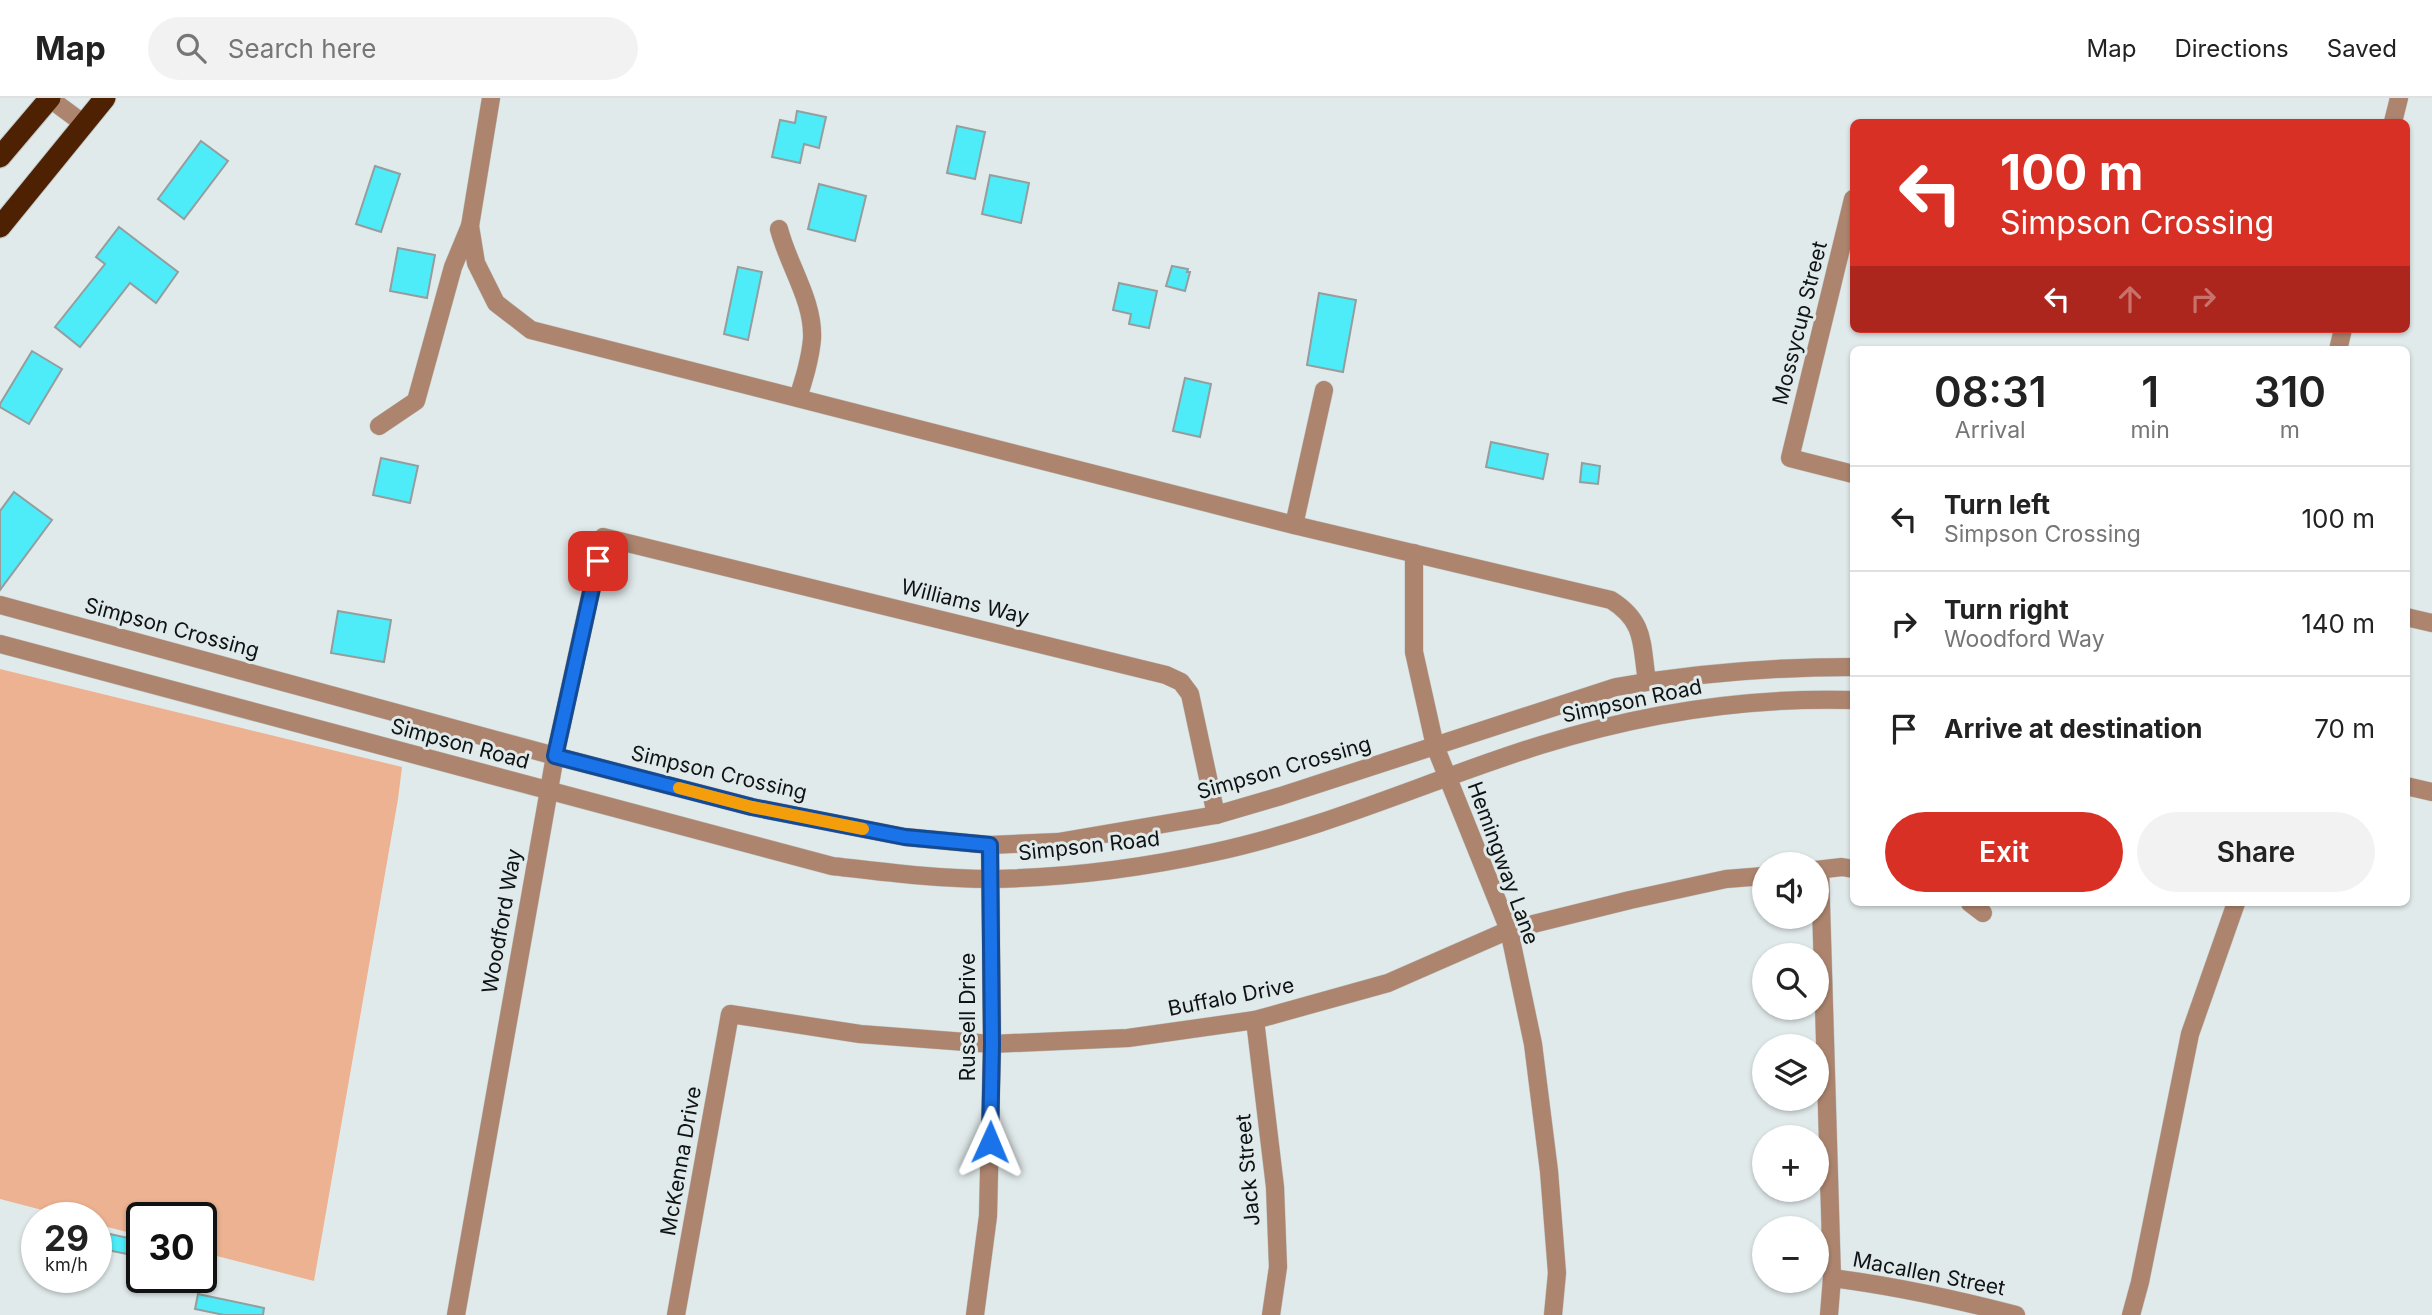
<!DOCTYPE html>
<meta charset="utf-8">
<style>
body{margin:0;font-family:Inter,sans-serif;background:#f2f2f2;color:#222;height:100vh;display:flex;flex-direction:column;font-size:26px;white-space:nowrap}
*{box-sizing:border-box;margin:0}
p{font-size:23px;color:#767676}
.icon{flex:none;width:38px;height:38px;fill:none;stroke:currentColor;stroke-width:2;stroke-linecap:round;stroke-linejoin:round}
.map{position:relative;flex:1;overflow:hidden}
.drawer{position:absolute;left:1850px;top:248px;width:560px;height:560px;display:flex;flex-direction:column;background:#fff;border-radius:10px;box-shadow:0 2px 5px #0004}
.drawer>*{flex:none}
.top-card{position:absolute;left:1850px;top:21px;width:560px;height:214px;border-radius:10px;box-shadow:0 2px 5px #0004;background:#d93025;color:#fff;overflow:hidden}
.controls{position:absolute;left:1752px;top:754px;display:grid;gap:14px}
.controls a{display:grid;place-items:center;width:77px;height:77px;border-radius:50%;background:#fff;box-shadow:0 2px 5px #0004;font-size:35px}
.speed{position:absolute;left:21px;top:1104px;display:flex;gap:14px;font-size:35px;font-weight:700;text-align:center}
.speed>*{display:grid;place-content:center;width:91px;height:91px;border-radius:50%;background:#fff;box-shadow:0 2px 5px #0004;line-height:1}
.speed small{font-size:18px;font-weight:400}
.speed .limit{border:4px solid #111;border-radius:10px;background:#fff;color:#111}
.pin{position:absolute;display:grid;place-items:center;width:60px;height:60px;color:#fff;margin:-30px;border-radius:14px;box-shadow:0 4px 10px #0006}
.me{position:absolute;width:77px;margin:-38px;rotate:1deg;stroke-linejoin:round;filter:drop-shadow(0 0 5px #0008)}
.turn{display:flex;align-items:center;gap:24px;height:147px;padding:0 35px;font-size:32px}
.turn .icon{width:91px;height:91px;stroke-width:2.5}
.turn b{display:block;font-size:49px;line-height:60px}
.lanes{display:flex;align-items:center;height:66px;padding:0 35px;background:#0003;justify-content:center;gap:35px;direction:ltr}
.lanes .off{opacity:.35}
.eta{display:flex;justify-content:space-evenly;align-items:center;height:119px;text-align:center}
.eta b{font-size:42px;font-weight:600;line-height:49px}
.button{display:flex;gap:14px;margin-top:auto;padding:14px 35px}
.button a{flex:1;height:80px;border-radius:42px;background:#d93025;color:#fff;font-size:28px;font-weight:600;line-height:80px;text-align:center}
.button a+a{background:#f2f2f2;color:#222}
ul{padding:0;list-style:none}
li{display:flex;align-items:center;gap:21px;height:105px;padding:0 35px;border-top:2px solid #e0e0e0}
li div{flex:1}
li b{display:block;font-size:26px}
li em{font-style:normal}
header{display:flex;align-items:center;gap:42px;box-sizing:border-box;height:98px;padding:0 35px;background:#fff;border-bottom:2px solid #e0e0e0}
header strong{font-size:33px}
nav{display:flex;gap:38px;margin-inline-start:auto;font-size:24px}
.search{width:490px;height:63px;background:#f2f2f2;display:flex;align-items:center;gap:18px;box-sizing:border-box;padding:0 24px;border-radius:38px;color:#767676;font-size:26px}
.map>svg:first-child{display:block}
</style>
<header>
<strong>Map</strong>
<div class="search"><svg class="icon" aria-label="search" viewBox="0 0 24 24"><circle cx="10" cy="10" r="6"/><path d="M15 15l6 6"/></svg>Search here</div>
<nav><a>Map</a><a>Directions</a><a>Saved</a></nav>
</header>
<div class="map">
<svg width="2432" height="1217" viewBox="0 0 2432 1217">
<rect width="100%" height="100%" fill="#e1eaeb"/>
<path fill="#ecb291" d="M0,571L402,669L398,701L314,1183L201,1154V1120H142V1138L96,1126V1120H73L0,1101Z"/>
<g fill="#4decf8" stroke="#959d9e" stroke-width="2">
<path d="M797,13L826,19L819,50L804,46L800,65L772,59L780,22L795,25Z"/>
<path d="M957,28L985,34L975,81L947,75Z"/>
<path d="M201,43L228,63L184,121L158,101Z"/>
<path d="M375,68L400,76L381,134L356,126Z"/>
<path d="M990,77L1029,85L1021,125L982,116Z"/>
<path d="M819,86L866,98L855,143L808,131Z"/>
<path d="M119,129L178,174L156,205L130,185L80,249L55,229L105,166L96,159Z"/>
<path d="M398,150L435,157L427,200L390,193Z"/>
<path d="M1172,168L1188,171L1187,174H1190L1185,193L1166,188Z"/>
<path d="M738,169L762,174L748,242L724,236Z"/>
<path d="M1119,185L1157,193L1149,230L1129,226L1131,216L1113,212Z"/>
<path d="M1319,195L1356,202L1343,274L1307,267Z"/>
<path d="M32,253L62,271L29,326L0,309V306Z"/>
<path d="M1185,280L1211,286L1200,339L1173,333Z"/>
<path d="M1491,344L1548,356L1543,381L1486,369Z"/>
<path d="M381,360L418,368L410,405L373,397Z"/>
<path d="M1582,365L1600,368L1598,386L1580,384Z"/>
<path d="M14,394L52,422L0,492V413Z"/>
<path d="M338,513L391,522L384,564L331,555Z"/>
<path d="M110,1136L142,1143V1159L107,1152Z"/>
<path d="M198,1196L264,1210L263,1217H224L195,1211Z"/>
</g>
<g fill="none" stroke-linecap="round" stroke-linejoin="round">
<g stroke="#c0c8c8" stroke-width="19">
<g id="minor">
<path d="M49,0L84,26"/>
<path d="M491,0L470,128L476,165L496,205L531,232L1294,427L1611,502C1646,524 1641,546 1647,583"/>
<path d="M2393,24L2399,0"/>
<path d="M1853,101L1790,360L1853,376"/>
<path d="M779,131C788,167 814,203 812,241C810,262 804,281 798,300"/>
<path d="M2338,252L2343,231"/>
<path d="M379,328L416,303L453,169L470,128"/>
<path d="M1294,427L1324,292"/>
<path d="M1414,455V554L1435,648L1509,832L1533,946L1549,1073L1557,1175L1553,1217"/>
<path d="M0,507L555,658L752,709L905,739L990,747L1058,744L1216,717L1281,698L1616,589C1695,575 1773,569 1853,569"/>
<path d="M2406,519L2432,525"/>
<path d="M0,546L832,768C884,774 937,781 990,781C1064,780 1142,770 1215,754C1327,730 1432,681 1541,647C1643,615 1747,599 1853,602"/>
<path d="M2406,688L2432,694"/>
<path d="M1816,772L1842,769L1853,771"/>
<path d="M1820,772L1832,1180L1829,1217"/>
<path d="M1970,805L1983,815"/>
<path d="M1255,922L1275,1089L1278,1169L1271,1217"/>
<path d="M1832,1180C1895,1188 1955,1201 2016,1217"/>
<path d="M456,1217L555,658L603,439L1166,577L1181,584L1190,596L1216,717"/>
<path d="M676,1217L730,916L860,936L992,946L1128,940L1255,922L1388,885L1509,832L1630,802L1726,781L1764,778"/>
<path d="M975,1217L988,1118L992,946L990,747"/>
<path d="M2131,1217L2140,1184L2190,936L2236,805"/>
</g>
</g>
<g stroke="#c0c8c8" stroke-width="23">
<g id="highway">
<path d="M0,59L50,0"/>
<path d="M0,129L105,0"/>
</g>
</g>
<use href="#minor" stroke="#ad856f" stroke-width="18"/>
<use href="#highway" stroke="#4d2102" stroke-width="21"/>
</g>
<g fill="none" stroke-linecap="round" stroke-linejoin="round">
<g stroke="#114b97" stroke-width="18">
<path id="route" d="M598,463L555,658L752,709L905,739L990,747L992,946L990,1044"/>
</g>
<use href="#route" stroke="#1a73e8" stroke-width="12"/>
<path stroke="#f59e0b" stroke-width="12" d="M679,690L752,709L863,731"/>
</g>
<g text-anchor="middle" stroke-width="6" stroke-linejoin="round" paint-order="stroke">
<g font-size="21" fill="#101313" stroke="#e1eaeb">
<text transform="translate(1800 225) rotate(-76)" y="7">Mossycup Street</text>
<text transform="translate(965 504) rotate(14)" y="7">Williams Way</text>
<text transform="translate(172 530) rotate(15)" y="7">Simpson Crossing</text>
<text transform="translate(1632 603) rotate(-12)" y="7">Simpson Road</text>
<text transform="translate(460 646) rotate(15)" y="7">Simpson Road</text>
<text transform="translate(1284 670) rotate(-16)" y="7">Simpson Crossing</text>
<text transform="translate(719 675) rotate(13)" y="7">Simpson Crossing</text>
<text transform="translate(1089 748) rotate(-6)" y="7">Simpson Road</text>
<text transform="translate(1503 765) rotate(70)" y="7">Hemingway Lane</text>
<text transform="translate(502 823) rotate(-80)" y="7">Woodford Way</text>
<text transform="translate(1231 899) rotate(-11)" y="7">Buffalo Drive</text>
<text transform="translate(968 919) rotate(-90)" y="7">Russell Drive</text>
<text transform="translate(681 1063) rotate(-80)" y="7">McKenna Drive</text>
<text transform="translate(1248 1072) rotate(-95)" y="7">Jack Street</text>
<text transform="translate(1929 1176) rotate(11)" y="7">Macallen Street</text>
</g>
</g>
</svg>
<div class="controls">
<a><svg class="icon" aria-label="sound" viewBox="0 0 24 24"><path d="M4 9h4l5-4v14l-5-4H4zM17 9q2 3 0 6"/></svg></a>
<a><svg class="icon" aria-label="search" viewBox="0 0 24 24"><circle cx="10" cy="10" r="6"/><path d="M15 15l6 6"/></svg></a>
<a><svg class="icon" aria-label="layers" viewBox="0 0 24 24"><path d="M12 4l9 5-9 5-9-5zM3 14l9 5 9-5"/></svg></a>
<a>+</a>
<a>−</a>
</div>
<div class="speed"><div>29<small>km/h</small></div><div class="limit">30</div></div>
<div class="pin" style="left:598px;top:463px;background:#d93025"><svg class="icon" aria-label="arrive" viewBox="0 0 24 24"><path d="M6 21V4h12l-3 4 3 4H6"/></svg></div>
<svg class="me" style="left:990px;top:1044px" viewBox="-20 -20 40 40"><path d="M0-17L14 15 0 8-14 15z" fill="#1a73e8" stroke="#fff" stroke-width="4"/></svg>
<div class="top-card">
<div class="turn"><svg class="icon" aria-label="left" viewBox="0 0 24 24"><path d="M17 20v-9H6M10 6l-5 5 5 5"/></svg><div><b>100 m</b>Simpson Crossing</div></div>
<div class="lanes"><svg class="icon" aria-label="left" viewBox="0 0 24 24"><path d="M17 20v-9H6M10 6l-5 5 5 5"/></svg><svg class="icon off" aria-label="ahead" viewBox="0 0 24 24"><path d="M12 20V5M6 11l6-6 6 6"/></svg><svg class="icon off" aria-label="right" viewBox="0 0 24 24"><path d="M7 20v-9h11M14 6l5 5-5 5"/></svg></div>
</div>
<section class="drawer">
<div class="eta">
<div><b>08:31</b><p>Arrival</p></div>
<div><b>1</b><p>min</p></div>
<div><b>310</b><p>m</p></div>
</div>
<ul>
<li><svg class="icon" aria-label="left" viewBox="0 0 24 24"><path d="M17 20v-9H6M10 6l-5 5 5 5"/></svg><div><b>Turn left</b><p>Simpson Crossing</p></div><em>100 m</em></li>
<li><svg class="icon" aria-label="right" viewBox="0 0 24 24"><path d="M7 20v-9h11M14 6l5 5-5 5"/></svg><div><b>Turn right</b><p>Woodford Way</p></div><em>140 m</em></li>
<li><svg class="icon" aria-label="arrive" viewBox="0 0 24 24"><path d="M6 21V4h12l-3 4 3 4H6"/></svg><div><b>Arrive at destination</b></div><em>70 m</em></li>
</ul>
<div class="button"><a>Exit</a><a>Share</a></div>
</section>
</div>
